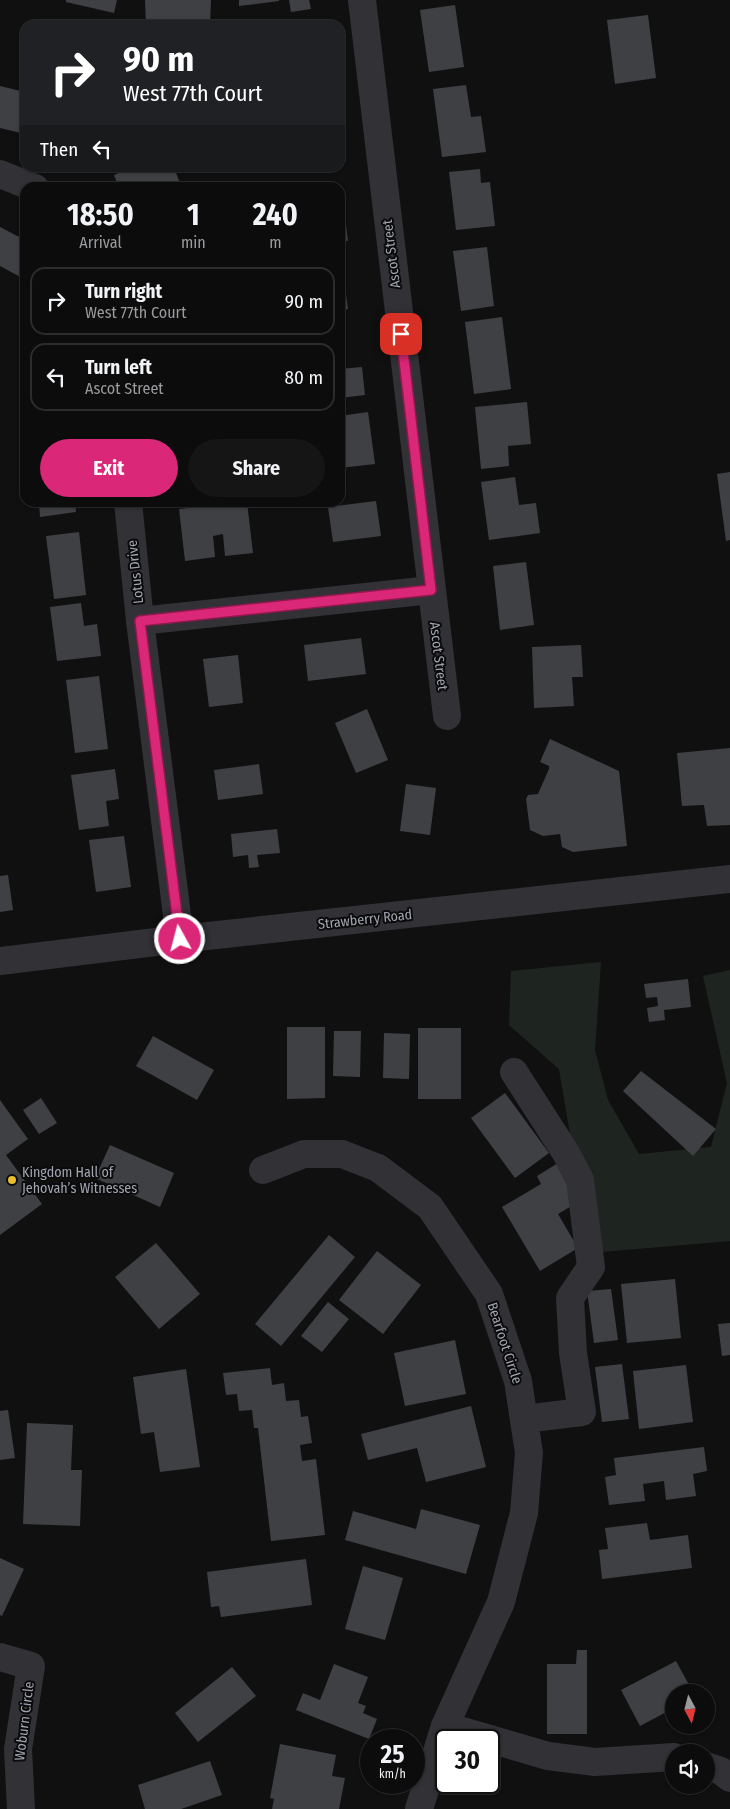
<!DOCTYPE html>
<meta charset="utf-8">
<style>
body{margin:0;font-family:"Fira Sans Condensed",sans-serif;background:#151516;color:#f1f3f6;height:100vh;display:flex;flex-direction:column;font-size:19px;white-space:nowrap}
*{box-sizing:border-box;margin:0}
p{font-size:16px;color:#9a9b9d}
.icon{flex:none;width:28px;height:28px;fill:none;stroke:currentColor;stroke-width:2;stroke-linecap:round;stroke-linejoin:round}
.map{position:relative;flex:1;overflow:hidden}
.details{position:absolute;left:20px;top:182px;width:325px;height:325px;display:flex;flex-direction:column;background:#0c0c0d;border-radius:15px;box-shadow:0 1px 4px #0004,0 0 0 1px #2c2c2e}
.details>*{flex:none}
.hud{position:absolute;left:20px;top:20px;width:325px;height:152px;border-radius:15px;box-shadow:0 1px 4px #0004,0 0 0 1px #2c2c2e;background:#202124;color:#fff;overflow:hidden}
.needle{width:32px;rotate:173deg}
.fabs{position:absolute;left:665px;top:1684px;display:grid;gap:10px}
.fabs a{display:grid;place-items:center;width:50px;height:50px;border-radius:50%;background:#0c0c0d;box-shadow:0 1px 4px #0004,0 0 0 1px #2c2c2e;font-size:25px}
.speed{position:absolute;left:360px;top:1729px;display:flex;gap:10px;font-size:25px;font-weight:700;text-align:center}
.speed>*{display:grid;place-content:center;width:65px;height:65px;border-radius:50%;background:#0c0c0d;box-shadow:0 1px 4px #0004,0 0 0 1px #2c2c2e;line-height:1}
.speed small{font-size:12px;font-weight:400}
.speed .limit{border:2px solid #111;border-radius:8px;background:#fff;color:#111}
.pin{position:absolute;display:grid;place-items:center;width:42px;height:42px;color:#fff;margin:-21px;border-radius:10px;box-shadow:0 2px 8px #0006}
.me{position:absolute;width:55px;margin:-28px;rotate:353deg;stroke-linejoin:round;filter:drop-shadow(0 0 4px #0008)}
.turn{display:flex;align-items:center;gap:18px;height:105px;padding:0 20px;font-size:22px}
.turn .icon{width:65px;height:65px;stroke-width:2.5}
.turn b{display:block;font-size:35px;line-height:42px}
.then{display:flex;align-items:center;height:48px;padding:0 20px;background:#0003;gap:10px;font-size:19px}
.eta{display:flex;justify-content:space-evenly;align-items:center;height:85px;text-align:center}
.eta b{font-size:30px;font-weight:700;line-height:35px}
.primary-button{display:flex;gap:10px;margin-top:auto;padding:10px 20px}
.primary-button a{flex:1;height:58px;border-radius:30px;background:#db2777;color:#fff;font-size:20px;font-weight:700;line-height:58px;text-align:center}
.primary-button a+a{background:#151516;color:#f1f3f6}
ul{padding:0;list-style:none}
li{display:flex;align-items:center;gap:15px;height:68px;margin:0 10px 8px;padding:0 10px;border:2px solid #2c2c2e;border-radius:15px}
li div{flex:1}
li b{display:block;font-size:19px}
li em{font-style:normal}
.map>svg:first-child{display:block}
</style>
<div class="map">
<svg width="730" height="1809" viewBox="0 0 730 1809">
<rect width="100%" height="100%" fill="#101011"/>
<path fill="#1e2520" d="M601,962L595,1050L608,1100L639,1154L711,1147L727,1083L703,976L730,970V1241L590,1253L559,1069L509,1025L511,971Z"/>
<g fill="#3f4044">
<path d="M66,0H117L114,13L66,2Z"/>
<path d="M145,0H211L210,25H146Z"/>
<path d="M239,0H279V1L239,6Z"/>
<path d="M289,0H309L311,9L291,12Z"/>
<path d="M455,5L464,67L429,72L420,10Z"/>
<path d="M648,15L656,78L615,84L607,20Z"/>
<path d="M466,85L471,117L481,116L486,152L442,157L433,89Z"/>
<path d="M0,86L25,92V134L0,128Z"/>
<path d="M131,168H174L182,188H119L114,175Z"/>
<path d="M480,169L481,183L490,182L495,226L456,230L449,172Z"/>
<path d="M345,217L348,241H340V218Z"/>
<path d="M0,227L25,240L24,279L0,266Z"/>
<path d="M487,247L494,306L461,311L453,251Z"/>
<path d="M340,265H342L348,309L340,310Z"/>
<path d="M20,317H25V344L24,345Z"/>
<path d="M502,317L511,389L474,394L465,322Z"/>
<path d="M362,367L365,395L340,398V369Z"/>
<path d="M527,402L531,444L508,446L509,466L481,469L475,407Z"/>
<path d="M368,412L375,464L340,468V416Z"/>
<path d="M730,472V540L726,541L717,474Z"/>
<path d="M515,477L519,505L536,503L540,533L489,540L481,482Z"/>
<path d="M376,501L381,536L333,542L328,507Z"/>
<path d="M39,502H75L76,512L40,517Z"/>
<path d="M247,502L253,553L225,556L223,534L213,536L215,557L185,561L179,509Z"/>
<path d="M79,532L86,595L54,599L46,536Z"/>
<path d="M526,562L534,625L500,630L493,566Z"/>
<path d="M81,603L84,626L97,624L101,656L57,661L50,607Z"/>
<path d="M361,638L366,674L308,681L304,645Z"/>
<path d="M581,645L583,677H572L574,706L534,708L532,647Z"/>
<path d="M238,655L243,703L209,707L203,659Z"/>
<path d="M99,676L108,749L75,753L66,680Z"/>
<path d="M367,709L388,760L356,773L335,723Z"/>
<path d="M550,739L619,771L627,846L573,852L562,847L560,834L543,836L530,830L526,799L528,795L538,794L549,769V766L540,762Z"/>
<path d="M730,748V825L707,826L704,805L682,806L677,753Z"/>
<path d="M259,764L263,794L218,800L214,770Z"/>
<path d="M115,769L119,799L106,801L109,826L79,830L71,775Z"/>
<path d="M406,784L436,788L430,835L400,831Z"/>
<path d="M277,829L280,853L257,855L259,867L249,868L248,855L233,857L231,834Z"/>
<path d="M124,836L131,887L96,892L89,840Z"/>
<path d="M8,875L13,910L0,912V876Z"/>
<path d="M688,979L691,1007L664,1010L665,1020L649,1022L647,1008L658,1006L657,997L646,998L644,984Z"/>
<path d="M287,1027H325V1098L287,1099Z"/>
<rect x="418" y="1028" width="43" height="71"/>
<path d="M334,1031H361L360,1077L333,1076Z"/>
<path d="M384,1033L410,1034L409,1079L383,1078Z"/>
<path d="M153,1036L214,1070L197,1100L136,1066Z"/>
<path d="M641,1071L716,1129L693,1156L623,1091Z"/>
<path d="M505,1093L549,1153L515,1178L471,1118Z"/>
<path d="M41,1098L57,1123L39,1134L23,1110Z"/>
<path d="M0,1100L28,1139L6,1155L42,1204L0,1235Z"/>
<path d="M110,1145L174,1173L160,1207L95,1178Z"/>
<path d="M558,1163L580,1201L558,1214L578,1248L540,1271L502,1207L541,1184L537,1176Z"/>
<path d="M329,1235L355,1257L281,1346L255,1324Z"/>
<path d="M156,1243L200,1294L159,1329L115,1277Z"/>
<path d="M377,1251L421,1285L383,1334L339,1300Z"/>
<path d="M675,1279L681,1338L627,1343L621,1284Z"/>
<path d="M611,1289L618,1340L594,1343L587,1291Z"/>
<path d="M328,1302L349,1319L322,1352L301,1336Z"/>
<path d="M730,1323V1355L722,1356L718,1324Z"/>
<path d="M455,1340L466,1394L405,1406L394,1353Z"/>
<path d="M622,1364L629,1419L602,1422L595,1367Z"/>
<path d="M686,1365L693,1422L639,1429L633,1371Z"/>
<path d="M270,1368L272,1385L284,1383L286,1401L299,1400L301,1417L308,1416L312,1443L300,1445L302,1461L316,1459L325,1535L271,1541L258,1428H254L252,1410L239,1411L237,1394L226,1395L223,1373Z"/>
<path d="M186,1369L200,1467L160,1472L154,1432L141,1434L133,1377Z"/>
<path d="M471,1406L486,1467L426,1482L417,1448L368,1460L361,1434Z"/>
<path d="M8,1410L15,1458L0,1460V1411Z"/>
<path d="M27,1423L73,1425L71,1470H82L80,1526L23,1524Z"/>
<path d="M704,1447L707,1471L693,1474L696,1496L666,1500L664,1481L643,1484L645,1501L609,1505L605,1477L616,1475L614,1458Z"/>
<path d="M421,1509L480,1525L466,1574L345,1540L353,1511L416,1529Z"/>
<path d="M647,1523L650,1540L688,1535L692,1568L602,1579L599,1550L608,1549L605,1528Z"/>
<path d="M0,1558L24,1569L2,1616L0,1615Z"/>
<path d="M306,1559L312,1605L221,1617L219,1606L211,1607L207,1572Z"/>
<path d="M363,1566L403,1578L385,1640L345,1629Z"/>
<path d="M577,1650H587V1734H547V1664H576Z"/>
<path d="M676,1661L693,1692H674V1708L640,1726L621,1690Z"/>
<path d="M334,1664L368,1677L358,1703L366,1706L363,1713L377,1719L369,1739L296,1710L303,1693L320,1700Z"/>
<path d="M232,1667L256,1696L198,1742L175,1713Z"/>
<path d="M280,1744L336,1755L332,1776L345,1778L339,1809H272L274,1799L270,1798Z"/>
<path d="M210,1761L222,1795L181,1809H145L138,1785Z"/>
</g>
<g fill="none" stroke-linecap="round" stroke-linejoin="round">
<g stroke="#313136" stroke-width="28">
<path d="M362,0L447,716"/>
<path d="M0,174L35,188"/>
<path d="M128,502L140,621L180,939"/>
<path d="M140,621L431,590"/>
<path d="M0,961L180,939L730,879"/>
<path d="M514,1072L566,1153L580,1180L591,1267L570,1298L573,1353L582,1412L524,1419"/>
<path d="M263,1170L304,1154H342L378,1168L430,1207L489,1294L518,1381L529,1453L524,1513L501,1602L445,1726L419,1809"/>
<path d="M0,1657L31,1666L18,1749L21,1809"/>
<path d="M445,1726L548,1756L595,1762L674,1757"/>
<path d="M706,1766L721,1771L730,1778"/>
</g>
</g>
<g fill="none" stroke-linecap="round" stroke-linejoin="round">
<g stroke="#8e194d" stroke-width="12">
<path id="route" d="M180,939L140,621L431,590L401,334"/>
</g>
<use href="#route" stroke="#db2777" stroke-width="9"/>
</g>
<circle fill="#eabe2e" stroke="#0b0b0c" stroke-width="2" cx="12" cy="1180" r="5"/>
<g text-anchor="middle" stroke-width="4" stroke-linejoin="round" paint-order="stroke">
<g font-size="14" fill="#a1a5b1" stroke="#0b0b0c">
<text transform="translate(391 254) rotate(-97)" y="5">Ascot Street</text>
<text transform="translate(135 572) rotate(-96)" y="5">Lotus Drive</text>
<text transform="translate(439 656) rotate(83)" y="5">Ascot Street</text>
<text transform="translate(365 919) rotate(-6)" y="5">Strawberry Road</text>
<text transform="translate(505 1343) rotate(72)" y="5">Bearfoot Circle</text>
<text transform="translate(24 1721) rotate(-83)" y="5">Woburn Circle</text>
</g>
<g font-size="14" fill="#a1a5b1" stroke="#0b0b0c" text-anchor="start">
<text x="22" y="1177">Kingdom Hall of<tspan x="22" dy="16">Jehovah’s Witnesses</tspan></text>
</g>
</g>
</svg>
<div class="fabs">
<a><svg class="needle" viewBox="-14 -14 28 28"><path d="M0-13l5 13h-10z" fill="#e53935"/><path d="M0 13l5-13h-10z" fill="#9a9b9d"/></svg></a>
<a><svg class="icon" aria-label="sound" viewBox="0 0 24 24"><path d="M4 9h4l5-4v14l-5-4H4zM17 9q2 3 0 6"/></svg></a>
</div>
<div class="speed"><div>25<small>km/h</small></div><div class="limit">30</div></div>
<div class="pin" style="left:401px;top:334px;background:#d93025"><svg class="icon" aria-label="arrive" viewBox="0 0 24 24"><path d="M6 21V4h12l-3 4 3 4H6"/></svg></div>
<svg class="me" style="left:180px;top:939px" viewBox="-20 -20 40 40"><circle r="17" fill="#db2777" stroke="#fff" stroke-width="3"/><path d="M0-11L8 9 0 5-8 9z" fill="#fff"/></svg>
<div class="hud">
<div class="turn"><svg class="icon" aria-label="right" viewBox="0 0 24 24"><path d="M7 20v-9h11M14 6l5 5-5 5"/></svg><div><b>90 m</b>West 77th Court</div></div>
<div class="then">Then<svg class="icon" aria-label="left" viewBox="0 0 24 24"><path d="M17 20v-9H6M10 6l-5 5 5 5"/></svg></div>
</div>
<section class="details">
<div class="eta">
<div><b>18:50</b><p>Arrival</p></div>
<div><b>1</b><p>min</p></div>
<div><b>240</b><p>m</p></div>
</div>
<ul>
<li><svg class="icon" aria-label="right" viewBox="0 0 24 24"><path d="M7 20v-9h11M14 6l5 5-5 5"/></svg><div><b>Turn right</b><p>West 77th Court</p></div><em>90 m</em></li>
<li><svg class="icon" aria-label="left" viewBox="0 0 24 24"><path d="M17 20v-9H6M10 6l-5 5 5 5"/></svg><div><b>Turn left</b><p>Ascot Street</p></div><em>80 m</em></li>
</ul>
<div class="primary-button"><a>Exit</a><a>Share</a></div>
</section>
</div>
